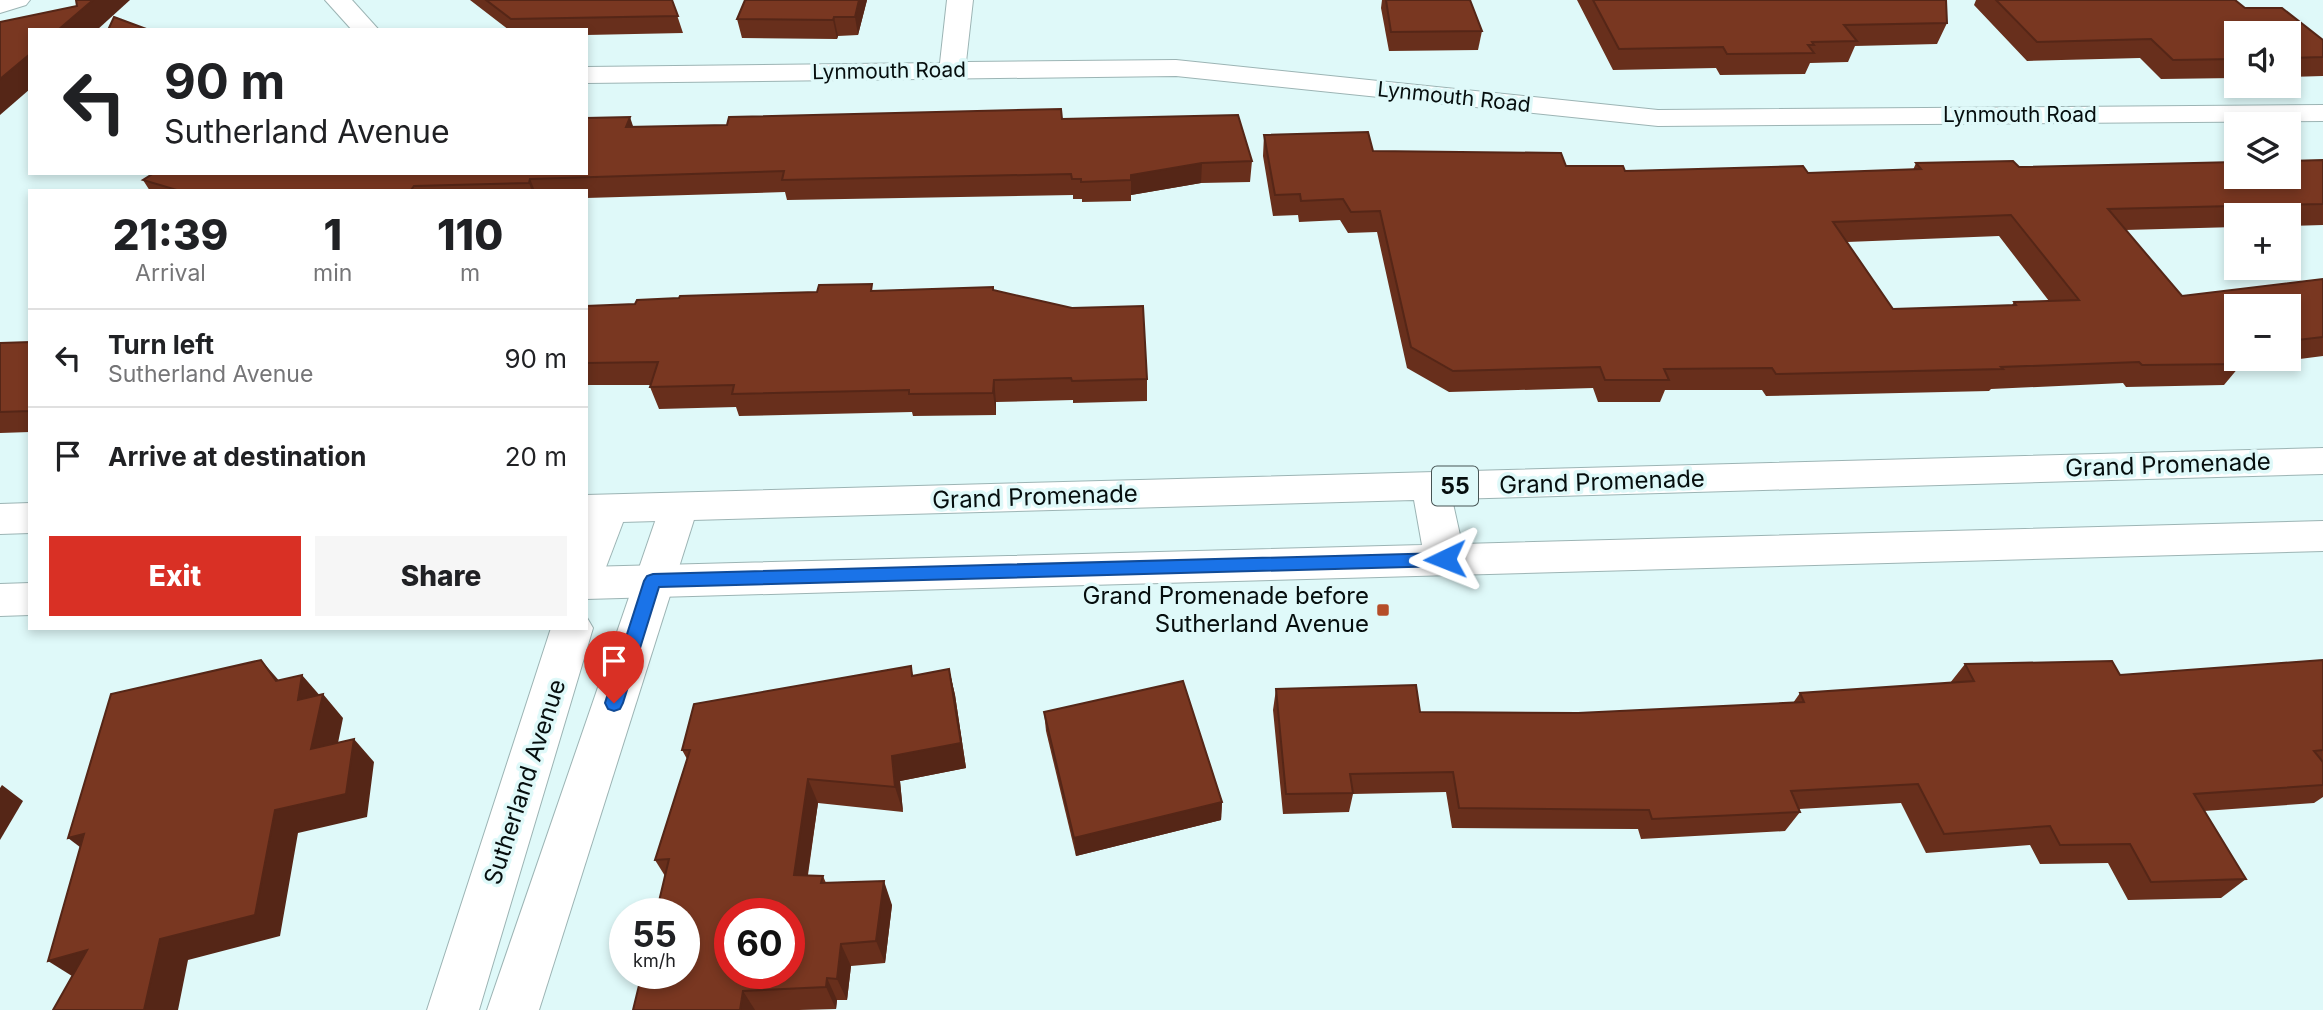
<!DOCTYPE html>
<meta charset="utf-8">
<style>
body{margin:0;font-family:Inter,sans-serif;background:#f6f6f6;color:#202124;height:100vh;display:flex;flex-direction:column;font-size:26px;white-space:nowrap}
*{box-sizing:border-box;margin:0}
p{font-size:23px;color:#757577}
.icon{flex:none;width:38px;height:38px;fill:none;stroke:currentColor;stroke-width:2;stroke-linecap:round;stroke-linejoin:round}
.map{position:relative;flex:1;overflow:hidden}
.panel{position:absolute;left:28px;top:189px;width:560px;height:441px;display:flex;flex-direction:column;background:#fff;border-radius:0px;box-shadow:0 4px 10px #0003}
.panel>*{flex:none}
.banner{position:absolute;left:28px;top:28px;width:560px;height:147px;border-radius:0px;box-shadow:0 4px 10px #0003;background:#fff;color:#202124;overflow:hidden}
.controls{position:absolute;left:2224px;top:21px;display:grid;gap:14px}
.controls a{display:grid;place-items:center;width:77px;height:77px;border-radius:0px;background:#fff;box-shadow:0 4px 10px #0003;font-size:35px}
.speed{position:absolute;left:609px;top:898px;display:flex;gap:14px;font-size:35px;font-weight:700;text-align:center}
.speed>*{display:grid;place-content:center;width:91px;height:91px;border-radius:50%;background:#fff;box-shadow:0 4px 10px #0003;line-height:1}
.speed small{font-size:18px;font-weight:400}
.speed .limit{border:10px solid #d22;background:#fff;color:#111}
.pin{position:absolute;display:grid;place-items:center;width:60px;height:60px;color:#fff;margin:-72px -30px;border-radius:50% 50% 50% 0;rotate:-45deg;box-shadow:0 0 7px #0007}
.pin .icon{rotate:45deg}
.me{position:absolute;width:77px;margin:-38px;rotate:268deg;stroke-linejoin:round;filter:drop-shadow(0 0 5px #0008)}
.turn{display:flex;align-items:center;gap:24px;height:147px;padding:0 21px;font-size:32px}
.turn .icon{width:91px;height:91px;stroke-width:2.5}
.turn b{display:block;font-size:49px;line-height:60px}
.eta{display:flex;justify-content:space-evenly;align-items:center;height:119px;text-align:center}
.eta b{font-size:42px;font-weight:800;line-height:49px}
.primary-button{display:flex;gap:14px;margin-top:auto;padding:14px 21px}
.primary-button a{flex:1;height:80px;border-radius:0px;background:#d93025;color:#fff;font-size:28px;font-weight:800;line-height:80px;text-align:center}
.primary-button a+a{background:#f6f6f6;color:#202124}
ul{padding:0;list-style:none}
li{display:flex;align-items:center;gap:21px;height:98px;padding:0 21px;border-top:2px solid #e0e0e0}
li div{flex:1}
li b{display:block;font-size:26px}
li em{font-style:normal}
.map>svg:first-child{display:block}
</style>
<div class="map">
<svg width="2323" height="1010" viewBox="0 0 2323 1010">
<rect width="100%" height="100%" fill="#dff9f9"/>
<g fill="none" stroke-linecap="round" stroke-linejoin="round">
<g stroke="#9cb4b4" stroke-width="2">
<g id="minor">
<path d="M0,0H30L26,5L0,13Z"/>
<path d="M325,0H352L379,30H352Z"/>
<path d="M947,0H973L966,62L1176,60L1658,110L2323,105V121L1658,126L1176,76L586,83V67L940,63Z"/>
<path d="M679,493L693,497L698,507L539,1010H487L660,507L665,497Z"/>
<path d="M609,495L623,499L628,509L600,583L586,588V518L595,499Z"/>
<path d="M586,616L593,628L479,1010H427L551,628H586Z"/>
</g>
</g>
<g stroke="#9cb4b4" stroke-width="2">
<g id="major">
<path d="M2323,448V474L1452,499L1462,544L2323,521V551L586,599V567L1422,545L1414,500L586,523V495Z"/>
<path d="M30,503V533L0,534V504Z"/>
<path d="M30,583V615L0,616V584Z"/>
</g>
</g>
<use href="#minor" fill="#fff" fill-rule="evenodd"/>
<use href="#major" fill="#fff" fill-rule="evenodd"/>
</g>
<g fill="#682f1c" fill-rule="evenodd">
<path d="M470,0H672L683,33L586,35V30H509Z"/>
<path d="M867,0L858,35L838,36L837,39L742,38L737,19Z"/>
<path d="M1382,0H1470L1482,31L1478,50L1389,51L1381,8Z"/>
<path d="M1577,0H1946L1947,23L1937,44L1855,46L1848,62L1810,63L1805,74L1720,75L1716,68L1613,70Z"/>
<path d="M1976,0H2235L2245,8L2323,40V76L2289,77V33H2236V78L2161,79L2140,58L2027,61L1974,5Z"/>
<path d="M1062,119L1252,161L1250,182L1201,183L1131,195V201L1082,202V199H1073V195L787,200L785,192L586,198V191H150L143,180L152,175L147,173H586L633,127Z"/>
<path d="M1264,135L1373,151L1566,166L1625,171L1808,173L1913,170L1916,163L2019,167L2323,160V225L2289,226V215H2236V227L2125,230L2182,296L2323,279V356L2239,367L2224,385L2126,387L2123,383L1991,389L1989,391L1766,396L1762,390H1665L1660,402H1598L1593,388L1449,392L1407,368L1377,232L1348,233L1340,220L1299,222L1298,215L1273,216L1263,156ZM1999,236L2049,301L2014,302L2012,305L1893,309L1847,242ZM2236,306H2289V359H2236Z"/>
<path d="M874,290H994L1147,379V401L1073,403V400L996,402V415L913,416L912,412L739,416L736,407L659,409L650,387L651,385H586V306L635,304Z"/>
<path d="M30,342V432L0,433V343Z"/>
<path d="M2323,660V797L2314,803L2204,811L2246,879L2221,898L2128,900L2108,863L2040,864L2030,845L1926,853L1901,803L1799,809L1800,812L1785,831L1641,839L1638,829L1452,828L1446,792L1353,794L1349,812L1283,814L1273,710L1276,689L1420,712L1578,713L1793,703L1800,693L1950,683L1965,664L2120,675Z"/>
<path d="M911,666L913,676L949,669L955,695L966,768L900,781L903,812L818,803L808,875L823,876L826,883L892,905L885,963L851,966L847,1000H837L836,1009L799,1010H633L665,876L655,860L687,759L682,750Z"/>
<path d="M1044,712L1222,802L1221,820L1076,856L1046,731Z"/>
</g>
<g fill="#552617">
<path d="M93,0H130L97,30H58Z"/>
<path d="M859,0H867L858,35L855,17Z"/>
<path d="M834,17L838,36L837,39L833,20Z"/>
<path d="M30,54V89L0,115V79Z"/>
<path d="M630,117L637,138L626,127Z"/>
<path d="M1202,163L1201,183L1131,195V175Z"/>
<path d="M530,179L535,191H532L529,183Z"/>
<path d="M994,380L996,402V415L993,393Z"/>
<path d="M261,660L282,684L276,681Z"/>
<path d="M949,669L955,695L966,768L900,781L903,812L895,787L892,756Z"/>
<path d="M302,675L322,698L323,694L343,718L332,773L311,749L298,700Z"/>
<path d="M354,739L374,762L367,817L298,833L280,936L188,960L178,1010H144L160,939L275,810Z"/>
<path d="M808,779L818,803L804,898L794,875Z"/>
<path d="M2,785L23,801L0,840V788Z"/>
<path d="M1222,802L1221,820L1076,856L1074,838Z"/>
<path d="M84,834L97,860L68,838Z"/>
<path d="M884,881L892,905L885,963L876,941Z"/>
<path d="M841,944L851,966L847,1000L837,979Z"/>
<path d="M87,950L80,981L48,961Z"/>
<path d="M827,978L837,1000L836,1009L826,987Z"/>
<path d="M743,991L755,1010H740Z"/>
</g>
<g fill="#793721" stroke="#552617" stroke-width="2" fill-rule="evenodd">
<path d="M76,0H93L58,30H30V54L0,79V22L77,6Z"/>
<path d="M486,0H672L678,16L511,19Z"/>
<path d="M745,0H859L855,17H834L833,20L737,19Z"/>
<path d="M1386,0H1470L1482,31L1391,32Z"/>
<path d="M1593,0H1946L1947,23L1844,25L1857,41L1812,42L1814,45H1808L1814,53L1727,54L1723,47L1619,49Z"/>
<path d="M1996,0H2235L2245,8H2282L2323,40V57L2289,58V33H2236V59L2173,60L2151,39L2037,42Z"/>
<path d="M114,17L149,30H108Z"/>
<path d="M1061,109L1062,119L1238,115L1252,161L1202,163L1131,175V180L1081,182V179H1072L1071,174L782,180L784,171L530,179L529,183L414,186L411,190L180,191L143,180L154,173H586V118L630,117L626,127L727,125L729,117Z"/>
<path d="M1368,132L1373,151L1561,153L1566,166H1623L1625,171L1803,166L1808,173L1921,169L1916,163L2013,161L2019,167L2236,162V177H2289V161L2323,160V204L2108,209L2182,296L2323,279V337L2289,341V306H2236V348L2229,349L2242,364L2142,365L2139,362L2001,367L2003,369L1776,374L1772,368L1664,369L1669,380H1605L1600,367L1453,371L1411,347L1380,211L1351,212L1343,199L1301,201L1300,194L1275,195L1264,135ZM2011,215L2079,300L2014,302L2016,305L1893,309L1833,222Z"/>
<path d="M872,284L871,291L993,287V290L1072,308L1143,306L1147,379L1072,381L1071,378L994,380L993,393L909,394V390L732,394L734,385L650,387L658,362L586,363V306L635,304L637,300L679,298L680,296L817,292L819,285Z"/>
<path d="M30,342V411L0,412V343Z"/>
<path d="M261,660L276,681L302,675L298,700L323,694L311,749L354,739L346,794L275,810L255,915L160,939L144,1010H53L87,950L48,961L84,834L68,838L111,694Z"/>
<path d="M2323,660V750L2314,751L2323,762V785L2194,794L2246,879L2151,882L2130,844L2060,845L2050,826L1944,834L1918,784L1791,791L1800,812L1652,819L1649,810L1459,808L1453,772L1350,774L1353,793L1286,794L1276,689L1416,685L1420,712L1578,713L1804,702L1800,693L1974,681L1965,664L2112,661L2120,675Z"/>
<path d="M911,666L912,676L949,669L961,743L892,756L895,787L808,779L794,875L823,876L821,883L884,881L876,941L841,944L837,979L827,978L826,987L743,991L740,1010H633L642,973H684V914H656L669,859L655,860L690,750H682L694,704ZM730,914H789V973H730Z"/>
<path d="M1183,681L1222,802L1074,838L1044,712Z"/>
</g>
<path fill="#1a73e8" stroke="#114b97" stroke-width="2" d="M1445,553L1453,559L1445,566L659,587L623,703L620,709L614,711L608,709L605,703L644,581L647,576L653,574Z"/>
<rect fill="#b54d29" stroke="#dff9f9" stroke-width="2.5" x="1376" y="603" width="14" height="14" rx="3.5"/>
<g text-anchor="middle" stroke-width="7" stroke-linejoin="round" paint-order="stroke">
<g font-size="21" fill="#060e0e" stroke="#dff9f9">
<text transform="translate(889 71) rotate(-1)" y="7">Lynmouth Road</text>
<text transform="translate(1454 97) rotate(6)" y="7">Lynmouth Road</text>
<text x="2020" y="122">Lynmouth Road</text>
</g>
<rect fill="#dff9f9" stroke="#475454" stroke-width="2" x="1432" y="466.5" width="46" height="39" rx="5"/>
<g font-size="23" font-weight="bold" fill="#060e0e">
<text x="1455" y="494">55</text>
</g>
<g font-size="24" fill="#060e0e" stroke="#dff9f9">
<text transform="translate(2168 465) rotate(-2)" y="8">Grand Promenade</text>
<text transform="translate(1602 482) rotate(-2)" y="8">Grand Promenade</text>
<text transform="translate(1035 497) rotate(-2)" y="8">Grand Promenade</text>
<text transform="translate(525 782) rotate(-72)" y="8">Sutherland Avenue</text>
</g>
<g font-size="24" fill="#060e0e" stroke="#dff9f9" text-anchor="end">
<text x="1369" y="604">Grand Promenade before<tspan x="1369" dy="28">Sutherland Avenue</tspan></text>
</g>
</g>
</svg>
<div class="controls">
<a><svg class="icon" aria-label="sound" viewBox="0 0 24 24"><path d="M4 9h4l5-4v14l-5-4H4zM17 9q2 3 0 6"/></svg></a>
<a><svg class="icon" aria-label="layers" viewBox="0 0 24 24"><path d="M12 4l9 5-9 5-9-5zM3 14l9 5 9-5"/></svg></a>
<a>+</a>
<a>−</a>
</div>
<div class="speed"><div>55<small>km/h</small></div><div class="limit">60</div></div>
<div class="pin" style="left:614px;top:703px;background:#d93025"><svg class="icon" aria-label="arrive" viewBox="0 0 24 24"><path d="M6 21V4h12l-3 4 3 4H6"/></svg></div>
<svg class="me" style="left:1445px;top:559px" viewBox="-20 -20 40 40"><path d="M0-17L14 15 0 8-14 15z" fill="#1a73e8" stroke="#fff" stroke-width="4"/></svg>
<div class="banner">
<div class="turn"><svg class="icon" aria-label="left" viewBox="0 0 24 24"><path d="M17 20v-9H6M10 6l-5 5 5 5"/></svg><div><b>90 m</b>Sutherland Avenue</div></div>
</div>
<section class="panel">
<div class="eta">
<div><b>21:39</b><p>Arrival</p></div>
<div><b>1</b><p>min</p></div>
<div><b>110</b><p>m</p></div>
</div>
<ul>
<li><svg class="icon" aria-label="left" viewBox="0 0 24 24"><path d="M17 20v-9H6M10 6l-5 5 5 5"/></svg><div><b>Turn left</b><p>Sutherland Avenue</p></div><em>90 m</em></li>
<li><svg class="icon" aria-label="arrive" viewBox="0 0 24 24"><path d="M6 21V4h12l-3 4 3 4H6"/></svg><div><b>Arrive at destination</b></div><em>20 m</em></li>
</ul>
<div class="primary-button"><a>Exit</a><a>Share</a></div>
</section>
</div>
